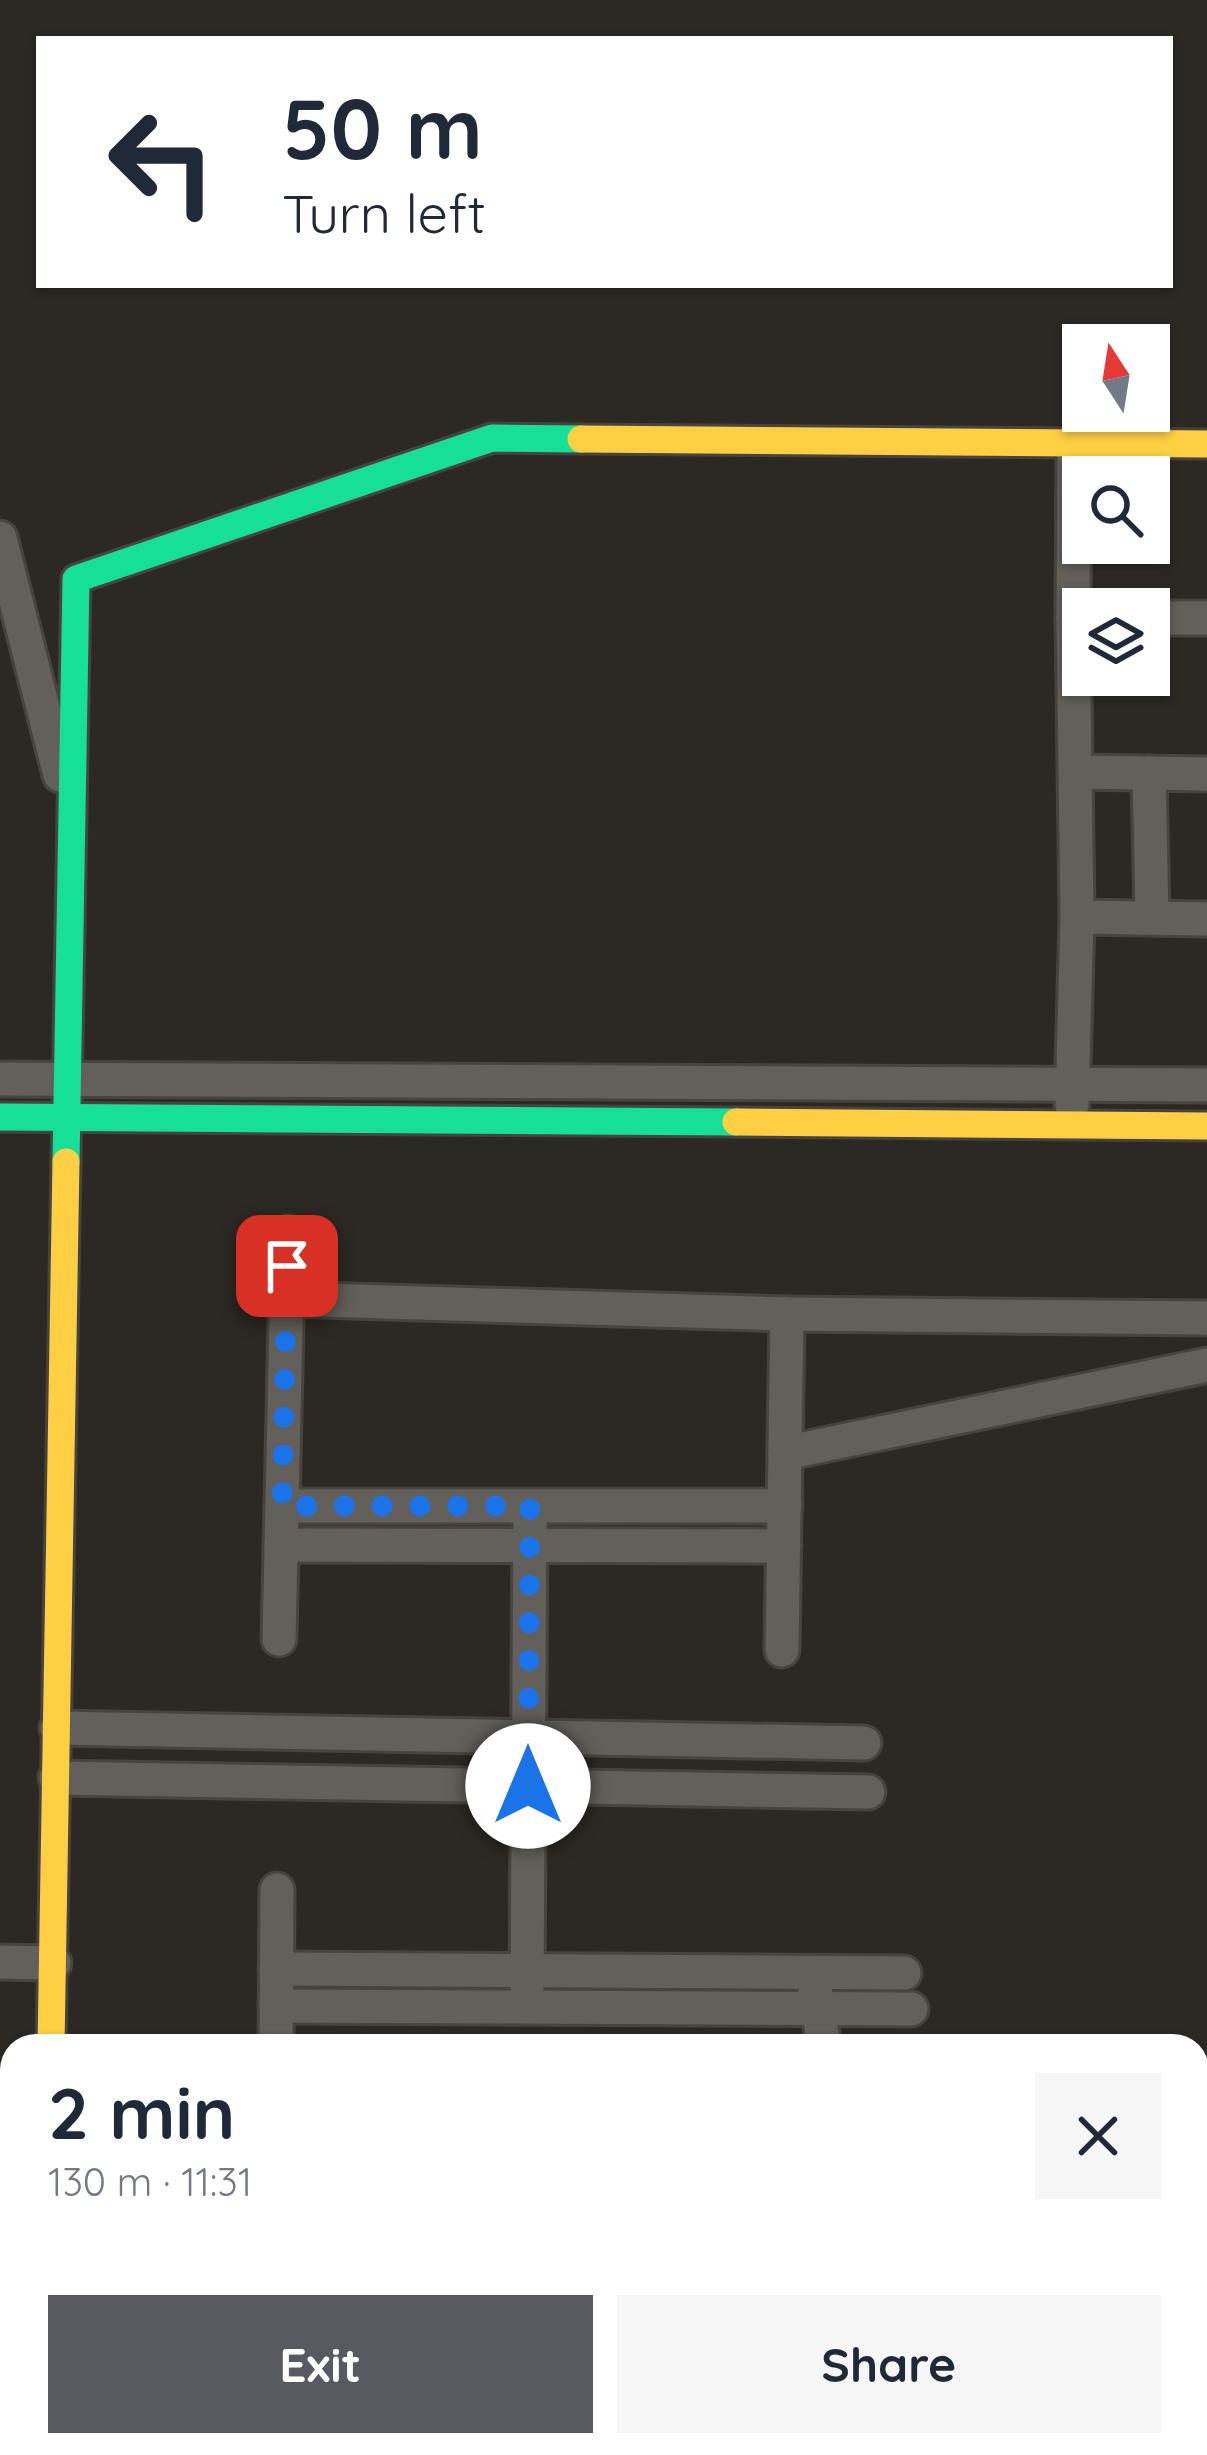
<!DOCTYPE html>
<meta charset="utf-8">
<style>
body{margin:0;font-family:Quicksand,sans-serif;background:#f6f6f7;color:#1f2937;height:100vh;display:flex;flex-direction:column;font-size:45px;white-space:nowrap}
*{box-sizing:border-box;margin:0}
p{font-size:39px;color:#747a83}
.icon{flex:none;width:66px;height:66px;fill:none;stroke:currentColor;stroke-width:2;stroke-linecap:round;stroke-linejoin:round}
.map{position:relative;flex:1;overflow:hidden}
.side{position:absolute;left:0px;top:2034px;width:1209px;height:423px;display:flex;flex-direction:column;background:#fff;border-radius:36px 36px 0 0;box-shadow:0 3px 9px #0004}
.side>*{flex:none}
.top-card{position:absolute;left:36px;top:36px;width:1137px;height:252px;border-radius:0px;box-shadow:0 3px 9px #0004;background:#fff;color:#1f2937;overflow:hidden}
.needle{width:78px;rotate:348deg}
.controls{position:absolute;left:1062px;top:324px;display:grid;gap:24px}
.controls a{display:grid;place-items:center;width:108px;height:108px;border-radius:0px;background:#fff;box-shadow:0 3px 9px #0004;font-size:60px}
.pin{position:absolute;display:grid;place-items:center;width:102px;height:102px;color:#fff;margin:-51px;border-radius:24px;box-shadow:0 6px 18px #0006}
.me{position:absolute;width:132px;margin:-66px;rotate:0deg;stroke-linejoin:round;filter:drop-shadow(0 0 9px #0008)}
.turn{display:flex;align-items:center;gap:42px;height:252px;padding:0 48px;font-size:54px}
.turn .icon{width:156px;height:156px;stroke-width:2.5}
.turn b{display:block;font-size:84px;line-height:102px}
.round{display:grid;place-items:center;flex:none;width:126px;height:126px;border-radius:0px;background:#f6f6f7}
.head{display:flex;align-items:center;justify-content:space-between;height:204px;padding:0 48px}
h1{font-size:72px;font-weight:800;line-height:90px}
.cta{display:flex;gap:24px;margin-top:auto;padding:24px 48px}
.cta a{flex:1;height:138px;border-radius:0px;background:#575b60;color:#fff;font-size:48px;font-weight:800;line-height:138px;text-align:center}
.cta a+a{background:#f6f6f7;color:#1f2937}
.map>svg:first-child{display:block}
</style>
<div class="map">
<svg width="1207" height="2455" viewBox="0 0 1207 2455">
<rect width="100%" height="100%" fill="#2c2924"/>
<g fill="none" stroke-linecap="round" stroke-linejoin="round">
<g stroke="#474440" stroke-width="39">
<g id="street">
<path d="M0,538L60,775"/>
<path d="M1073,618L1074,442"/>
<path d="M1149,618H1207"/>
<path d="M1077,772L1207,774"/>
<path d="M1149,773L1152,917"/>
<path d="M1077,917L1207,919"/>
<path d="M0,1079L1207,1085"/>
<path d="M1072,1105L1077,917L1073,618H1083"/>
<path d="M287,1299L787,1314"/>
<path d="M785,1453L1207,1365"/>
<path d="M282,1506H785"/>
<path d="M281,1545L784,1546"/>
<path d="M279,1639L288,1233"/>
<path d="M782,1650L787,1314L1207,1318"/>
<path d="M57,1728L864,1743"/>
<path d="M56,1778L868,1792"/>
<path d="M0,1962L54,1963"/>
<path d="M276,1969L904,1973"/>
<path d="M815,1989L824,2046"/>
<path d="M527,1993L530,1523"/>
<path d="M276,2006L911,2009"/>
<path d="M276,2046L277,1890"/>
<path d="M1197,2419H1207"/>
<path d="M888,2445L889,2455"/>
<path d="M38,2455V2445"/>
<path d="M273,2455V2445"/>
<path d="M1069,2455L1070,2445"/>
</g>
</g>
<g stroke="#474440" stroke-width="33">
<g id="fast">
<path d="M0,1117L736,1122"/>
<path d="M66,1162L76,579L492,438L581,439"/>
</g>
</g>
<g stroke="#474440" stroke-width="33">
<g id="slow">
<path d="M581,439L1207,444"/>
<path d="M736,1122L1207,1126"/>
<path d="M51,2046L66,1162"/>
</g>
</g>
<use href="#street" stroke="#63605b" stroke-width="33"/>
<use href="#fast" stroke="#16e098" stroke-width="27"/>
<use href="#slow" stroke="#ffcf43" stroke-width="27"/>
</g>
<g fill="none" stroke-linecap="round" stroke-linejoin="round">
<path stroke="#1a73e8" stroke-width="21" stroke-dasharray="0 37.8" d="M287,1266L282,1506H530L528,1786"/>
</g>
</svg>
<div class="controls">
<a><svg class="needle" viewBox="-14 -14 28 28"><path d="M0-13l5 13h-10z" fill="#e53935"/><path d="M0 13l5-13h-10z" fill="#747a83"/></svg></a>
<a><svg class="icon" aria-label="search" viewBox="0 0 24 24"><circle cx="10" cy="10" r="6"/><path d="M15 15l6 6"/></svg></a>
<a><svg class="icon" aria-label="layers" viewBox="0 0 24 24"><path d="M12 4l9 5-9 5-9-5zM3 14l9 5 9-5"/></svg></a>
</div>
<div class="pin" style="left:287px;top:1266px;background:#d93025"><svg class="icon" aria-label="arrive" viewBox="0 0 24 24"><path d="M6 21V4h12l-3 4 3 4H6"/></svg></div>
<svg class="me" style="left:528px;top:1786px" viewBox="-20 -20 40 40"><circle r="19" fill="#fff"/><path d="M0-13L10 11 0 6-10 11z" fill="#1a73e8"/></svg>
<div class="top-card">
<div class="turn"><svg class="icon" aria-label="left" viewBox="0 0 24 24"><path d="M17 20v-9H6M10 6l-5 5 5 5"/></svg><div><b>50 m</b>Turn left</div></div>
</div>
<section class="side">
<div class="head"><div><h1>2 min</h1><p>130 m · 11:31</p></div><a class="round"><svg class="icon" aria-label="close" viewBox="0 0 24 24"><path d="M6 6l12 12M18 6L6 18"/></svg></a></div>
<div class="cta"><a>Exit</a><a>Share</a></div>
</section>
</div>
